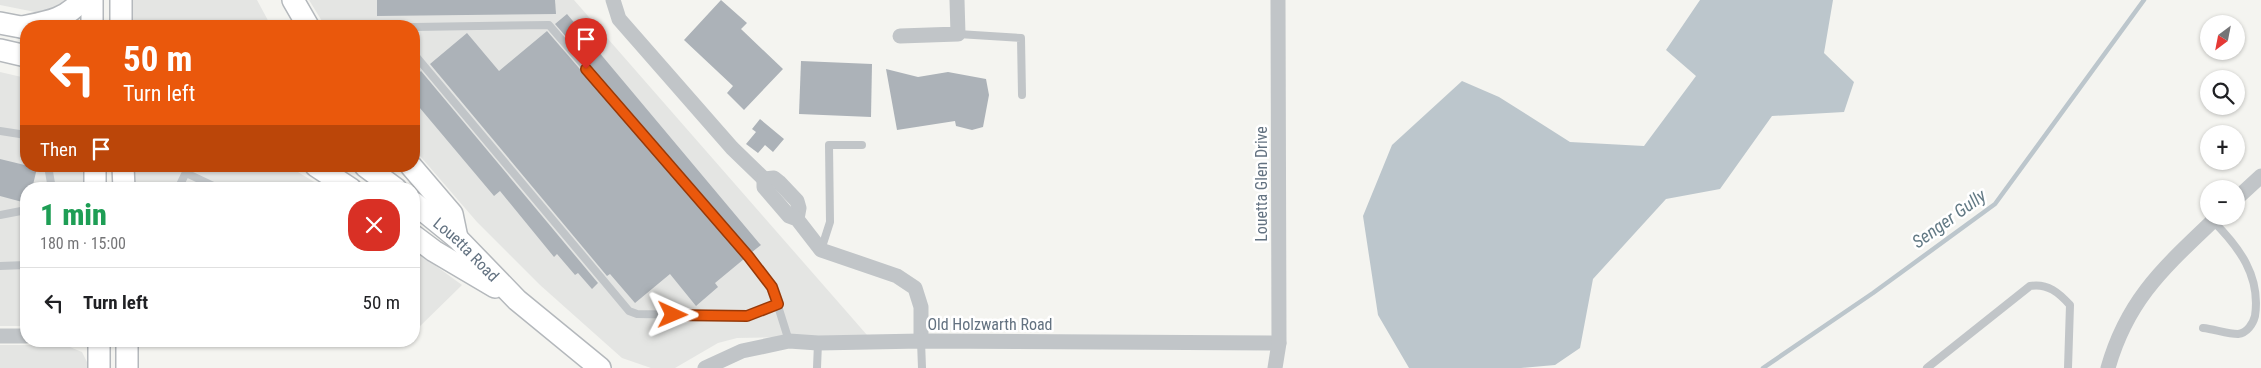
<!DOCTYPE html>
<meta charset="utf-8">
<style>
body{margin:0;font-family:"Roboto Condensed",sans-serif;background:#f6f6f6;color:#202124;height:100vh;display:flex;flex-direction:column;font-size:19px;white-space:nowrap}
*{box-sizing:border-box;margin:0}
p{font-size:16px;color:#757577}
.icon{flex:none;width:28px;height:28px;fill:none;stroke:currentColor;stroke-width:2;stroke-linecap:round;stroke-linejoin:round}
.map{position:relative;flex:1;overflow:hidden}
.drawer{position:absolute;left:20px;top:182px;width:400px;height:165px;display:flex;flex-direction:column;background:#fff;border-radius:20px;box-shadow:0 1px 4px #0004}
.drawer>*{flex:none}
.guide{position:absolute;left:20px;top:20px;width:400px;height:152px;border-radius:20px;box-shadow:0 1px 4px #0004;background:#ea580c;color:#fff;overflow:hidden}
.needle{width:32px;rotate:212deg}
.fabs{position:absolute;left:2200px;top:15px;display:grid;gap:10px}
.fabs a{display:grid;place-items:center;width:45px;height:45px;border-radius:50%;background:#fff;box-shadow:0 1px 4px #0004;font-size:25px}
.pin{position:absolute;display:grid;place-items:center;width:42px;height:42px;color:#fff;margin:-51px -21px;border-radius:50% 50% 50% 0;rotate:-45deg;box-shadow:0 0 5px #0007}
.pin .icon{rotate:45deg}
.me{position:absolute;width:55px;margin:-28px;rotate:91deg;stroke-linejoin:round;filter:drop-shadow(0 0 4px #0008)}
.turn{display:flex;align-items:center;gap:18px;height:105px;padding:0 20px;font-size:22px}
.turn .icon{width:65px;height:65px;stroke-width:2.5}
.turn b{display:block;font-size:35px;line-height:42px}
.then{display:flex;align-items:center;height:48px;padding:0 20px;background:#0003;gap:10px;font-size:19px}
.round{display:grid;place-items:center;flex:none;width:52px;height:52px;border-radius:20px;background:#f6f6f6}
.overview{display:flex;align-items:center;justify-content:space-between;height:85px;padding:0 20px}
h1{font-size:30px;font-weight:800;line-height:38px;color:#1e9e55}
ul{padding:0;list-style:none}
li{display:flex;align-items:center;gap:15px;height:70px;padding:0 20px;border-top:1px solid #e0e0e0}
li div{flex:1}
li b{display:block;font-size:19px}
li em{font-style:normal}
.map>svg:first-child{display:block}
</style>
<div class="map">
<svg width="2261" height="368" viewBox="0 0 2261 368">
<rect width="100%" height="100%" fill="#f4f4f0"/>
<g fill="#e4e5e3">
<path d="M0,0H69L58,8L35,12L0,5Z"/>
<path d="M131,0H257L271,26H132Z"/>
<path d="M309,0H574L867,335L737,338L718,343L675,368H651L622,358L540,285L477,222L414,149V26H325Z"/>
<path d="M0,72L26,78V166H85V189H26V326H0Z"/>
<path d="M131,166H288L326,189H131Z"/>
<path d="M414,250L462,285L414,332Z"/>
<path d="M0,345H65L82,352L90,368H0Z"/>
</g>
<path fill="#bcc6cc" d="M1700,0H1833L1824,53L1854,82L1844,112L1772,116L1720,189L1666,199L1593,279L1580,348L1555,365L1521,368H1409L1378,315L1363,216L1392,145L1462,81L1499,97L1570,142L1644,146L1696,76L1666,50Z"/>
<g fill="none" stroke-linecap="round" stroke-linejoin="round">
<path stroke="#bcc6cc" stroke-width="4.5" d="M1763,368L1873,293L1995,204L2144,0"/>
</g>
<g fill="#acb2b8">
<path d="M377,0H555L556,14L377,16Z"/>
<path d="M721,0L747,23L741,29L783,69L744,110L727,93L733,86L684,40Z"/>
<path d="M567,14L759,243L761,245L752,252L555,24Z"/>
<path d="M547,31L744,259L715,283L718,287L696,306L670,274L635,303L610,274L607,276L430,64L467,33L499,71Z"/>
<path d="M801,61L872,64L871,117L799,114Z"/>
<path d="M886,69L918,77L948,72L986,79L989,95L983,127L972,130L956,126L955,121L897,130Z"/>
<path d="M421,71L598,283L592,289L578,273L575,275L557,254L554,257L500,191L494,196L414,101V77Z"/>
<path d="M760,119L784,139L773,152L765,145L758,153L746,144L756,132L752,129Z"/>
<path d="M0,159L37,168L32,189H26V203L0,196Z"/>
</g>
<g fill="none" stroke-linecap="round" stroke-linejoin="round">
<g stroke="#b4b8bc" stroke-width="24">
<g id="secondary">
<path d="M92,0V26"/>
<path d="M121,0V26"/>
<path d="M293,0L308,26"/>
<path d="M0,23L26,28"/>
<path d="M22,27C47,22 65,20 82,0"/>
<path d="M0,50L26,56"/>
<path d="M95,166V189"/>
<path d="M123,166L124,189"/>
<path d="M316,166L351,189"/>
<path d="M365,166L396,189"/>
<path d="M411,166L452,214L457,238"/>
<path id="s1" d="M414,203L457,238L517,300L600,368"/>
<path d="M414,236L434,251L495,287"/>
<path d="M99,341V368"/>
<path d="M127,341V368"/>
</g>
</g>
<g stroke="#c1c5c8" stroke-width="8">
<path d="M414,27L549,25L749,257L772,287L789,341"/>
<path d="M958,34L1021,38L1022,95"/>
<path d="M414,54L629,311L637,314L747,316L778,303"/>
<path d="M0,131L26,135"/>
<path d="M48,166L52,189"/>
<path d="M186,173L220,189"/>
<path d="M178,189L189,166"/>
<path d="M0,215L26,210"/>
<path d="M821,250L830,222L829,145H862"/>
<path d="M0,266L26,265"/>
<path d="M2203,328C2214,329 2227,334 2238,334C2247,333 2253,324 2255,316C2261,276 2239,247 2213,221"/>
<path d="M921,341L922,368"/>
<path d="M817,368L818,343"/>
<path d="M1927,368L2030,286C2048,283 2059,293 2070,305L2068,368"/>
</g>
<g stroke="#c1c5c8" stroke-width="15">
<path d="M613,0L619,19L732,148L764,179L774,178L779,182L797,201L799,208L797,219"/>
<path d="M900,36L958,34L957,0"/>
<path d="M764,179V187L789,216L797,219L821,250L897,276L915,288L921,307V341"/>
<path d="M2236,199L2261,176"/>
<path d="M0,336H26"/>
<path d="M705,368L742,351L789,341L818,343L921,341L1279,343"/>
<path d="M1275,368L1279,343L1278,0"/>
<path d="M2108,368C2128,297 2167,265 2218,216"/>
</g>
<use href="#secondary" stroke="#fff" stroke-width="21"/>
</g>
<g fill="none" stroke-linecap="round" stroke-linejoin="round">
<g stroke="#983908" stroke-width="12">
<path id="route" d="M586,69L749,257L772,287L778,304L747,316L673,315"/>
</g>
<use href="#route" stroke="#ea580c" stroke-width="9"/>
</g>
<g text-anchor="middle" stroke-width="5" stroke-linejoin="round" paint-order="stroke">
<g font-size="16" fill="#637281" stroke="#fff">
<text transform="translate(1261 184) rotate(-90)" y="6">Louetta Glen Drive</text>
<text dy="6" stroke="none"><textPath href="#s1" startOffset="70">Louetta Road</textPath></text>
<text x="990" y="330">Old Holzwarth Road</text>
</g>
<g font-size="18" font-style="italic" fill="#637a85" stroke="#fff">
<text transform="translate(1949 219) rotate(-36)" y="6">Senger Gully</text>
</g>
</g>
</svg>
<div class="fabs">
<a><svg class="needle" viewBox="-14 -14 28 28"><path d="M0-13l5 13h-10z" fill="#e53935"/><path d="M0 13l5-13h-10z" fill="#757577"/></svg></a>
<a><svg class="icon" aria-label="search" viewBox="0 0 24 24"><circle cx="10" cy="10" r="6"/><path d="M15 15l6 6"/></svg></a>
<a>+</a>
<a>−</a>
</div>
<div class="pin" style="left:586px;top:69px;background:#d93025"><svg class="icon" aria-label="arrive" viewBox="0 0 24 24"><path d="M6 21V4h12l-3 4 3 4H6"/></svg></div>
<svg class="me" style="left:673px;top:315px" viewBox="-20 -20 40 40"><path d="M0-17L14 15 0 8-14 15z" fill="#ea580c" stroke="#fff" stroke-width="4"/></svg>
<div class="guide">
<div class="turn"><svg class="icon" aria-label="left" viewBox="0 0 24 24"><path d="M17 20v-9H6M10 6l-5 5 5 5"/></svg><div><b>50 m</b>Turn left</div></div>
<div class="then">Then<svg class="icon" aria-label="arrive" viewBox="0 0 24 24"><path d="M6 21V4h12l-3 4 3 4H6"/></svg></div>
</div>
<section class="drawer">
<div class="overview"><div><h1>1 min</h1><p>180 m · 15:00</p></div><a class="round" style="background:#d93025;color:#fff"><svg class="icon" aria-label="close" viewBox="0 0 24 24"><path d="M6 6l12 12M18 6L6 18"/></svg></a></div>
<ul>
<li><svg class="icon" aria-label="left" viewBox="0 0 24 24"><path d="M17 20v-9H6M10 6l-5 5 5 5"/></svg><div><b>Turn left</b></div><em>50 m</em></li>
</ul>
</section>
</div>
